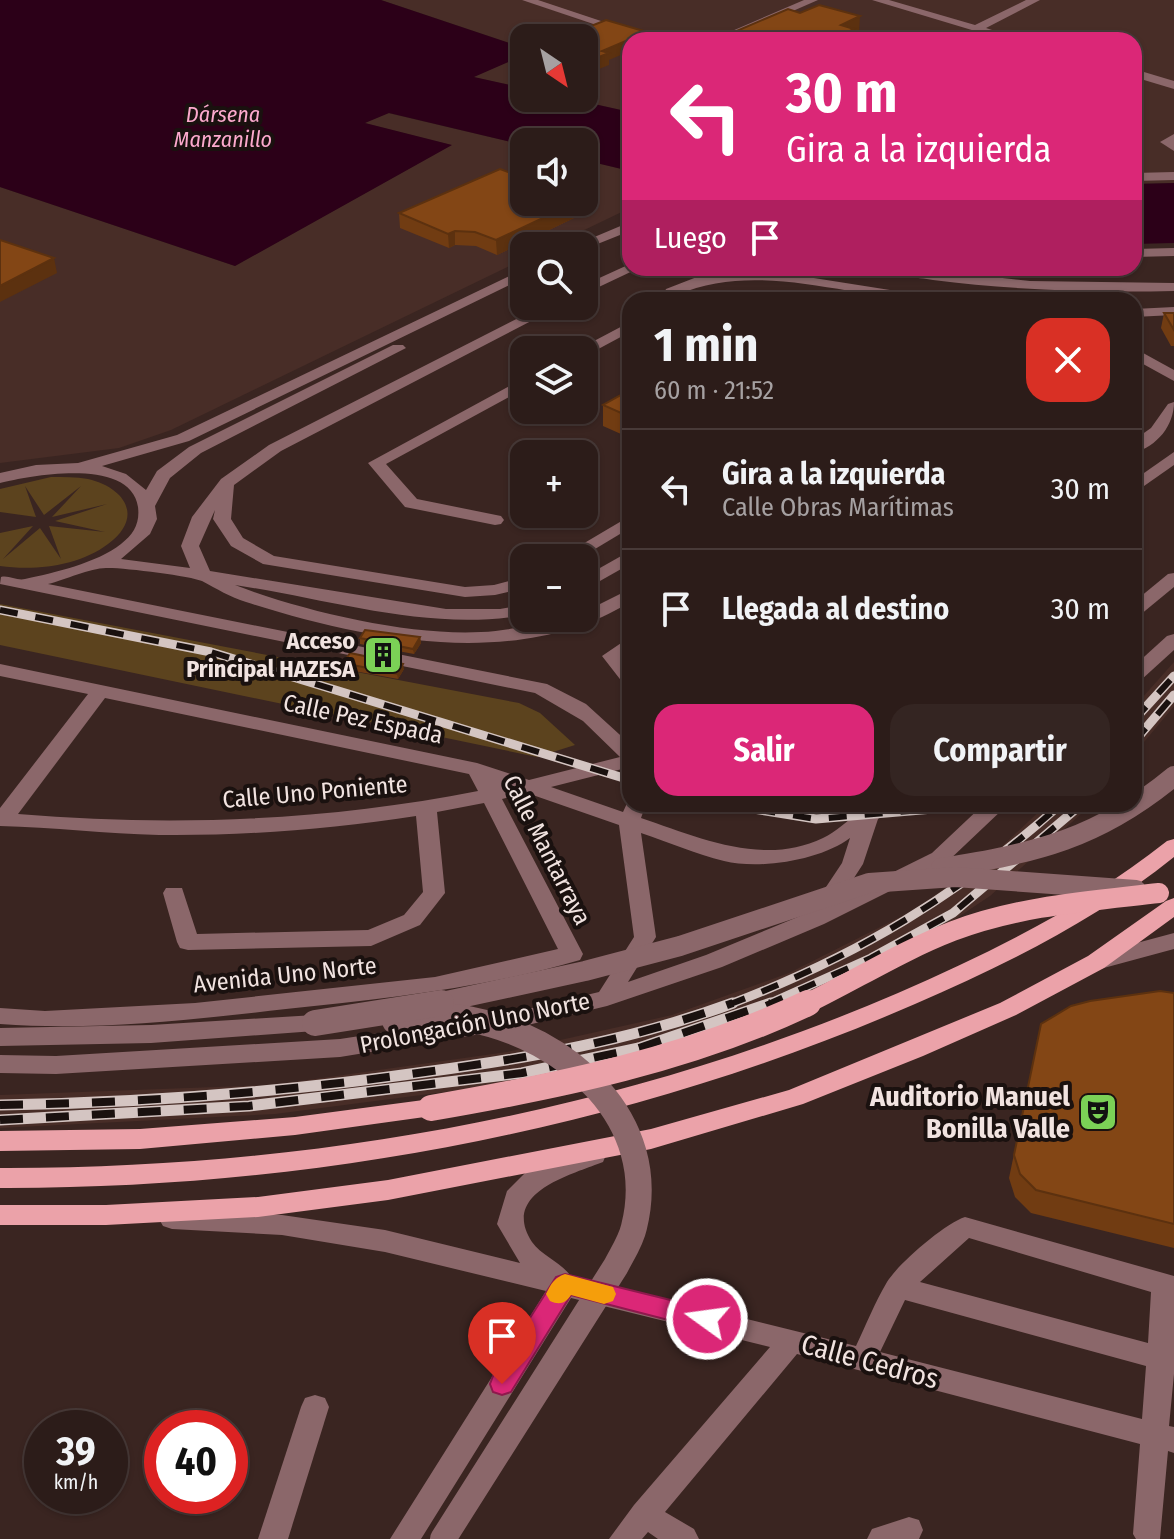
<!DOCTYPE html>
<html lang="es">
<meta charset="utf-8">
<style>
body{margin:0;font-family:"Fira Sans Condensed",sans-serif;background:#342522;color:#f1f3f6;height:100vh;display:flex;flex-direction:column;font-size:30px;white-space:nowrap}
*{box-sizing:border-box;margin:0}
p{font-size:26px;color:#a6a1a2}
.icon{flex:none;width:44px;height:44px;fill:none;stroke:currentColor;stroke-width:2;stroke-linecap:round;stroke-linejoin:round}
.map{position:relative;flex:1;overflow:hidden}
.sheet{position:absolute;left:622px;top:292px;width:520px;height:520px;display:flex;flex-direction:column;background:#2c1c19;border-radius:24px;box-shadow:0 2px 6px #0004,0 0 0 2px #483a38}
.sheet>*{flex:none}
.guide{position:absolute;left:622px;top:32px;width:520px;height:244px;border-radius:24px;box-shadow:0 2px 6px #0004,0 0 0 2px #483a38;background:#db2777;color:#fff;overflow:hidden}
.needle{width:52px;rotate:145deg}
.tools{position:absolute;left:510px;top:24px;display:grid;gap:16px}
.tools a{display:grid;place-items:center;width:88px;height:88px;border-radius:16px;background:#2c1c19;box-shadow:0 2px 6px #0004,0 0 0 2px #483a38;font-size:40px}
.speed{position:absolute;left:24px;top:1410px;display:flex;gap:16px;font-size:40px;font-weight:700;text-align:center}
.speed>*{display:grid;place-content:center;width:104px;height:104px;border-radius:50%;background:#2c1c19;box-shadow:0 2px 6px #0004,0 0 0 2px #483a38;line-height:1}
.speed small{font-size:20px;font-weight:400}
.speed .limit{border:12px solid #d22;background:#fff;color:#111}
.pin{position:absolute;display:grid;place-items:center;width:68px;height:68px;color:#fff;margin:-82px -34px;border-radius:50% 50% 50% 0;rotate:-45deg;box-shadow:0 0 8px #0007}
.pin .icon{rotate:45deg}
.me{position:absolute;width:88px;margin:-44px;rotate:284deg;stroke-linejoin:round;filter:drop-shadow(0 0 6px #0008)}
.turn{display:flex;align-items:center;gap:28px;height:168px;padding:0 32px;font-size:36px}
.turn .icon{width:104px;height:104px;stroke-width:2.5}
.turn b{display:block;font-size:56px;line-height:68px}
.then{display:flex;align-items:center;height:76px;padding:0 32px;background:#0003;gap:16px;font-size:30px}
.round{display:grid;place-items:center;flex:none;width:84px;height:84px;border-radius:24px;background:#342522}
.summary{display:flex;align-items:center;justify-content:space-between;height:136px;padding:0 32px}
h1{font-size:48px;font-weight:700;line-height:60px}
.primary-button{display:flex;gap:16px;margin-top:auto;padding:16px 32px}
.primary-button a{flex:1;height:92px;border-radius:24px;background:#db2777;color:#fff;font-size:32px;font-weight:700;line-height:92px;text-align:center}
.primary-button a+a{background:#342522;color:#f1f3f6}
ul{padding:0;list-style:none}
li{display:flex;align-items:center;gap:24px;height:120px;padding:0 32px;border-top:2px solid #483a38}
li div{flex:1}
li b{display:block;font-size:30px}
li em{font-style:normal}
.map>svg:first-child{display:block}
</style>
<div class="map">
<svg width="1174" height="1539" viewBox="0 0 1174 1539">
<rect width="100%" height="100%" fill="#3a2521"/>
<g fill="#482d27">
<path d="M381,0H1174V183L1134,184V40H630V112L567,98H584V38H524V48Z"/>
<path d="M524,55V88L472,77Z"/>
<path d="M388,113L524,145V202H584V160L630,171V208L551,246H524V259L171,430L119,448L0,463V187L235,266L451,145L364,123Z"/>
<path d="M1174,662V706L1134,754V707Z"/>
<path d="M1047,804H1092L990,896L921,942L808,999L627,1058L530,1081L275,1114L0,1128V1095L272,1085L507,1052L672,1015L789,973L914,910L995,853Z"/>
</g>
<g fill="#5c431e">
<path d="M51,477C63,477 76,477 88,479C126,488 144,518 108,544C79,566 36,571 0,566V533L33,526L3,559L40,528L61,559L49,526L105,532L55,521L107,504L52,517L81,486L44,515L25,486L36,517L0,512V489Z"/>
<path d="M0,604L519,703L540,713L575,745L537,757L0,645Z"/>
</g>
<g fill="#2c0018">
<path d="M0,0H381L524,48V55L474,77L524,88V98H567L630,112V171L584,160V142H524V145L389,113L365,123L452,145L235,266L0,187Z"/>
<path d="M1174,183V243L1134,244V184Z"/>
</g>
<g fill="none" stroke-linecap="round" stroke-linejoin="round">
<g fill="#8b676a" fill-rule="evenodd">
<path d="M522,0H538L655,39L641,40Z"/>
<path d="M804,0H818L727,40H711Z"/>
<path d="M872,0H889L975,25L1026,0H1040L986,28L1023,40H1005Z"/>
<path d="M1134,69L1174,81V89L1134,77Z"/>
<path d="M1174,134V151L1160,142Z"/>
<path d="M1174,172V180L1134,181V173Z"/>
<path d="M630,222V231L585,249L584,246H573Z"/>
<path d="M1174,248V256L1134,257V249Z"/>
<path d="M630,264V268H639L584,294V285Z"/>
<path d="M880,268H913L1030,281L1174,283V291C1093,293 1013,290 933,280C918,277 892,277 880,268Z"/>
<path d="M524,269V278L189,441L102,466L126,474L146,490L157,471L189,447L393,345H403L406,348L201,453L170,478L155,506L157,519L150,534L121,559L190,568L181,546L192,517L221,479L269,445L542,306H560L281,451L234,485L231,519L243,538L274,556L465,587L494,585L524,577V588L495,595L465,597L263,564L231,546L213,519L215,510L199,546L210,571L446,609H500L524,605V615C429,632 329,599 235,585C302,611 409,636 481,632C516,631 550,618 584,618V612L630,589V602C519,671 364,640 246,602C230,597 217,589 202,581C191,576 120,567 106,568C90,568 65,580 48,584L547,684L586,704L630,744V767L551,787L623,812L629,799L630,804H646L641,818C698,837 763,867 823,838C836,832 848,820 859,812L860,804H895L878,819L863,864L841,898L932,853L984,804H1006L1003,809L946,863L824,924L722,967L607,1006L511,1029L340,1057L56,1074L0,1073V1055L56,1056L340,1039L511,1013L599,992L634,937L619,825L527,793L502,799L583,954L580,960C484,988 385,999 286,1009C191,1020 95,1031 0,1024V1008L45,1011L195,1003L435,977L558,949L484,803L437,812L445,893L420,925L371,946L188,950L180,948L177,942L163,893L166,888H182L197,934L368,930L404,915L423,892L416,816C331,829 246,836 159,835C106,834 53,827 0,826V808L88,694L0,676V664L477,763L529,780L620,757L583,721L535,693L0,584L1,577C9,575 17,581 25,579C53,573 97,563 121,544C134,534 140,523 138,507C131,457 32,475 0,483V473L36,465L78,463L177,435ZM105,698L469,774L478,791C326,821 172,827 18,814ZM641,833C668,842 696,854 724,861C760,870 821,860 850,838L842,863L814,905L817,909L706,955L628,982L656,937Z"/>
<path d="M763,270L928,296L935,300C849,300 761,259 677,295L675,300H661L666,289L702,275Z"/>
<path d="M733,296H747L754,300H726Z"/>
<path d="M1174,307V315L1134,317V309Z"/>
<path d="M630,322V332L589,354L584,356V350H577Z"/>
<path d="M1134,348L1174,370V381L1134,359Z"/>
<path d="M524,378V389L386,464L417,499L501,516L504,520L501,524L495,525L405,507L368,463Z"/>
<path d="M1174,402C1174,426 1157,446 1134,453V440L1151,428L1168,404Z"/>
<path d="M1174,452V465L1134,493V480Z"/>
<path d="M630,516V528L580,558H559Z"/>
<path d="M630,551V564L584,590V577Z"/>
<path d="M1174,573V587L1140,615L1134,616V602L1168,574Z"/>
<path d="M1174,634V650L1141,680L1134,682V666L1167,636Z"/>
<path d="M630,637V651L622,657L630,667V685L623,683L602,656Z"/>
<path d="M1174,933V949L1100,969L1092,967L1089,961L1092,955Z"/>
<path d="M315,1015L323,1017L326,1023L323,1029L315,1031L151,1043L0,1046V1028L151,1025Z"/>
<path d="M594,1145L603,1148L606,1155L603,1162C570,1175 500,1193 532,1242C541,1255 560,1262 570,1275L856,1346C866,1325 875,1302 887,1282C899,1263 944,1224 965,1217L1174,1276V1374L1169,1426L1174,1427V1453L1168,1451L1160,1539H1136L1133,1534L1140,1444L797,1354L665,1512L694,1529L699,1539H658L648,1532L642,1539H609L634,1505L770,1347L571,1298L421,1539H390L546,1291L385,1252L282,1235L172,1229L163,1226L159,1219L163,1212L172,1209L282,1215L385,1230L520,1263L497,1224L507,1191L526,1172ZM969,1238L1151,1292L1148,1343L920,1282ZM905,1300L1146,1366L1142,1419L880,1352Z"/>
<path d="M315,1395L325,1398L329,1407L288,1539H258L301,1407L305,1398Z"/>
<path d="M909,1517L919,1520L923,1530L919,1539H867L872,1529Z"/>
</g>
<g fill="#eba2a9" fill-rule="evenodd">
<path d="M1174,839V857C1096,920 1007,964 915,1004C628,1129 313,1189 0,1188V1168C306,1169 617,1114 898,993C994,951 1085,906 1167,841Z"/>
<path d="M1174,898V917L1104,968L1016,1015L923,1056L803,1104L651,1149L388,1200L258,1217L106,1225H0V1205H106L258,1197L388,1180L651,1129L789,1090L1000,1003L1088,956L1166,901Z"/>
<path d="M431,1099L439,1101L443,1108L439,1115L295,1135L140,1149L0,1151V1131L140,1129L295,1117Z"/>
</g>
<g stroke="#d4c5c2" stroke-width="9">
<g id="rail-far1">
<path d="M0,610L211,652L630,780"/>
<path d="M1134,720L1174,676"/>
<path d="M1134,742L1174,695"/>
<path d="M722,804L816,819L933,809L952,804"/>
<path d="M728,1005C857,956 958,896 1061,804"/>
<path d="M766,1005L871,958L953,913L1082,804"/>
</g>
</g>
<g stroke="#d4c5c2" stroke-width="11">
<g id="rail">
<path d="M0,1105C142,1103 284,1092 425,1072C530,1058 633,1040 733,1003"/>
<path d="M0,1120L249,1106L522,1073L639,1048L771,1003"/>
</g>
</g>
<use href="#rail-far1" stroke="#1a110f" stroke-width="6" stroke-dasharray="18" stroke-linecap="butt"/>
<use href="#rail" stroke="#1a110f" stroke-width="8" stroke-dasharray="23" stroke-linecap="butt"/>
<g stroke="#8b676a" stroke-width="20">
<path d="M941,868C1036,853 1098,839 1174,776"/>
<path d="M428,1005L585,971L680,946L869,883L955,877L1136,890"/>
</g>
<g stroke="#8b676a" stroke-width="26">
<path d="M395,1021C419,1020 444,1014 468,1019C567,1037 661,1120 634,1227C631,1241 622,1254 616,1266L443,1539"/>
<path d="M315,1023L441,1003"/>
</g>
<path stroke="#eba2a9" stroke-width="20" d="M804,1005C854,981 901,951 953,931C1018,906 1090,901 1159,893"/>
<path stroke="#eba2a9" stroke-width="26" d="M431,1108C559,1086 690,1059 808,1003"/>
</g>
<g fill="#713c12">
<path d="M524,202L575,203L576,217L497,255L476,246L455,245L449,248L400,228L399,213Z"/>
<path d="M1164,313H1174V346H1171L1161,328Z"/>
<path d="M630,390V438L603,426V405Z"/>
<path d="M420,637L421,643L414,654L360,644V638Z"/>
<path d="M343,663L404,669L398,679L343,669Z"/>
<path d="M1174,993V1248L1031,1213L1015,1197L1009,1178L1041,1024Z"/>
</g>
<g fill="#5c310f">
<path d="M860,16L859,33L854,35L853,40H831L841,25Z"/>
<path d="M647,32L646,40H630V51L609,60V65L584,75V63L602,51Z"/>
<path d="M575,203L576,217L497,255L496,240Z"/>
<path d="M455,231V245L449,248L448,234Z"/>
<path d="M54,258L57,273L0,302V286Z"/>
<path d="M420,637L421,643L414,654L413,649Z"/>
<path d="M403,664L404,669L398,679L397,674Z"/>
</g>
<g fill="#834615" stroke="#5c310f" stroke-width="2">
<path d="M819,5L860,16L841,25L854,29L831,40L718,39L788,9L800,13Z"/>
<path d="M606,20L647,32L602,51L609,53L584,63V38H561Z"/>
<path d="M500,169L524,178V202L575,203L496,240L475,232L455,231L448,234L399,213Z"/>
<path d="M0,240L54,258L0,286Z"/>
<path d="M774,297L782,300H768Z"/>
<path d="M1164,313H1174V330Z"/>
<path d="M630,390V417L603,405Z"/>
<path d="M365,630L420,637L413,649L360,638Z"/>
<path d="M350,653L403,664L397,674L343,663Z"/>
<path d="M1160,991L1174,993V1224L1036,1190L1020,1174L1014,1155L1041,1024L1071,1006L1090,1001Z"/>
</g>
<path fill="#db2777" stroke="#8e194d" stroke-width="2" d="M565,1274L707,1309L715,1312L719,1319L715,1327L707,1330L571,1295L511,1392L502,1395L493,1392L490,1384L493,1376L556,1277Z"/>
<path fill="#f59e0b" d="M565,1274L613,1287L616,1294L613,1301L604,1304L571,1295C565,1304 559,1305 550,1301L546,1294C551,1284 554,1278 565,1274Z"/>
<defs>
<g id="building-square" transform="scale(2)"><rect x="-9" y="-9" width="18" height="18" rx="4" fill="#7bd156" stroke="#1a110f"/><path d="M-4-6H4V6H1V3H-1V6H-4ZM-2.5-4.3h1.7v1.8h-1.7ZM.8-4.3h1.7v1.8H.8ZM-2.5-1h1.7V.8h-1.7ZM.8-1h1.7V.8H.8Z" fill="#111"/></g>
<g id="theatre-square" transform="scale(2)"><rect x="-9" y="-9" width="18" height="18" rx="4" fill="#7bd156" stroke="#1a110f"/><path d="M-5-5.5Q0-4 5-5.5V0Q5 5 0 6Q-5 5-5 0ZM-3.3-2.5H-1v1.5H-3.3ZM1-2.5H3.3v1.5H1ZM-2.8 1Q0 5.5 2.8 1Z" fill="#111"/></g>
</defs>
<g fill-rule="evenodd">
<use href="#building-square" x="383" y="655"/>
<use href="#theatre-square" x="1098" y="1112"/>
</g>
<g text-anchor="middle" stroke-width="8" stroke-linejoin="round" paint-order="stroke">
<g font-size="22" font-style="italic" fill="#fca9cd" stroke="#1a110f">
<text x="223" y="122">Dársena<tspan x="223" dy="25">Manzanillo</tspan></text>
</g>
<g font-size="24" font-weight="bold" fill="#f1e3e0" stroke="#1a110f" text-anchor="end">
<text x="355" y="649">Acceso<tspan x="355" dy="28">Principal HAZESA</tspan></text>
</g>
<g font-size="24" fill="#f1e3e0" stroke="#1a110f">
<text transform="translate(363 719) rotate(12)" y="8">Calle Pez Espada</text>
<text transform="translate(315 792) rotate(-5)" y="8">Calle Uno Poniente</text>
<text transform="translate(547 850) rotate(63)" y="8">Calle Mantarraya</text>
<text transform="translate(285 975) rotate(-6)" y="8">Avenida Uno Norte</text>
<text transform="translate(475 1023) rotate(-11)" y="8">Prolongación Uno Norte</text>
</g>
<g font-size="28" font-weight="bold" fill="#f1e3e0" stroke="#1a110f" text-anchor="end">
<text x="1070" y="1106">Auditorio Manuel<tspan x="1070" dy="32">Bonilla Valle</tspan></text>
</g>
<g font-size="28" fill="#f1e3e0" stroke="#1a110f">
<text transform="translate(870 1361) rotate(15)" y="10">Calle Cedros</text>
</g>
</g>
</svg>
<div class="tools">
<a><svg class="needle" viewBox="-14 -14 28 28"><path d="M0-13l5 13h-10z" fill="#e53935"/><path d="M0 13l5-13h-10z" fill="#a6a1a2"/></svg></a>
<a><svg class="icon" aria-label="sound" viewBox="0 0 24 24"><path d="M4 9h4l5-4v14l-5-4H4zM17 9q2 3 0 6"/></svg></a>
<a><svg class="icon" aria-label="search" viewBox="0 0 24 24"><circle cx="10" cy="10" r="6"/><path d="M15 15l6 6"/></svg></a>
<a><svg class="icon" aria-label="layers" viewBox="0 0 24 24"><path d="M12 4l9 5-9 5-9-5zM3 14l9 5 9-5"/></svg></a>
<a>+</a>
<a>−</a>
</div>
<div class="speed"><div>39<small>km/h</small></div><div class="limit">40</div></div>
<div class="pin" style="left:502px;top:1384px;background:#d93025"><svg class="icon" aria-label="arrive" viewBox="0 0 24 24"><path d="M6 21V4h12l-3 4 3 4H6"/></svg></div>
<svg class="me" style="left:707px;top:1319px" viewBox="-20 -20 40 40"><circle r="17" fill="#db2777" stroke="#fff" stroke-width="3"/><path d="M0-11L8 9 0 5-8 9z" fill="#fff"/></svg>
<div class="guide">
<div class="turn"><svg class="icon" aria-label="left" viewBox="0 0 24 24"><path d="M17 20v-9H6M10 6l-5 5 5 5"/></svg><div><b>30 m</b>Gira a la izquierda</div></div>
<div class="then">Luego<svg class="icon" aria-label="arrive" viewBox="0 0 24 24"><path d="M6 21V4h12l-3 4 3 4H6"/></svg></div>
</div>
<section class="sheet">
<div class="summary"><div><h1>1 min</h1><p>60 m · 21:52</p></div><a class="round" style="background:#d93025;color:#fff"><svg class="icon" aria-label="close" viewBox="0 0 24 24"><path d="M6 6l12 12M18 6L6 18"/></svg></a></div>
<ul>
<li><svg class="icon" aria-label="left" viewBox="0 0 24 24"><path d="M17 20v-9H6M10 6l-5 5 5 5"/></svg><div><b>Gira a la izquierda</b><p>Calle Obras Marítimas</p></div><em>30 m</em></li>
<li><svg class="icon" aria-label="arrive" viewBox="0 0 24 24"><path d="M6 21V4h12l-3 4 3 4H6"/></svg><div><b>Llegada al destino</b></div><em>30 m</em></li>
</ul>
<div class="primary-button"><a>Salir</a><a>Compartir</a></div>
</section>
</div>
